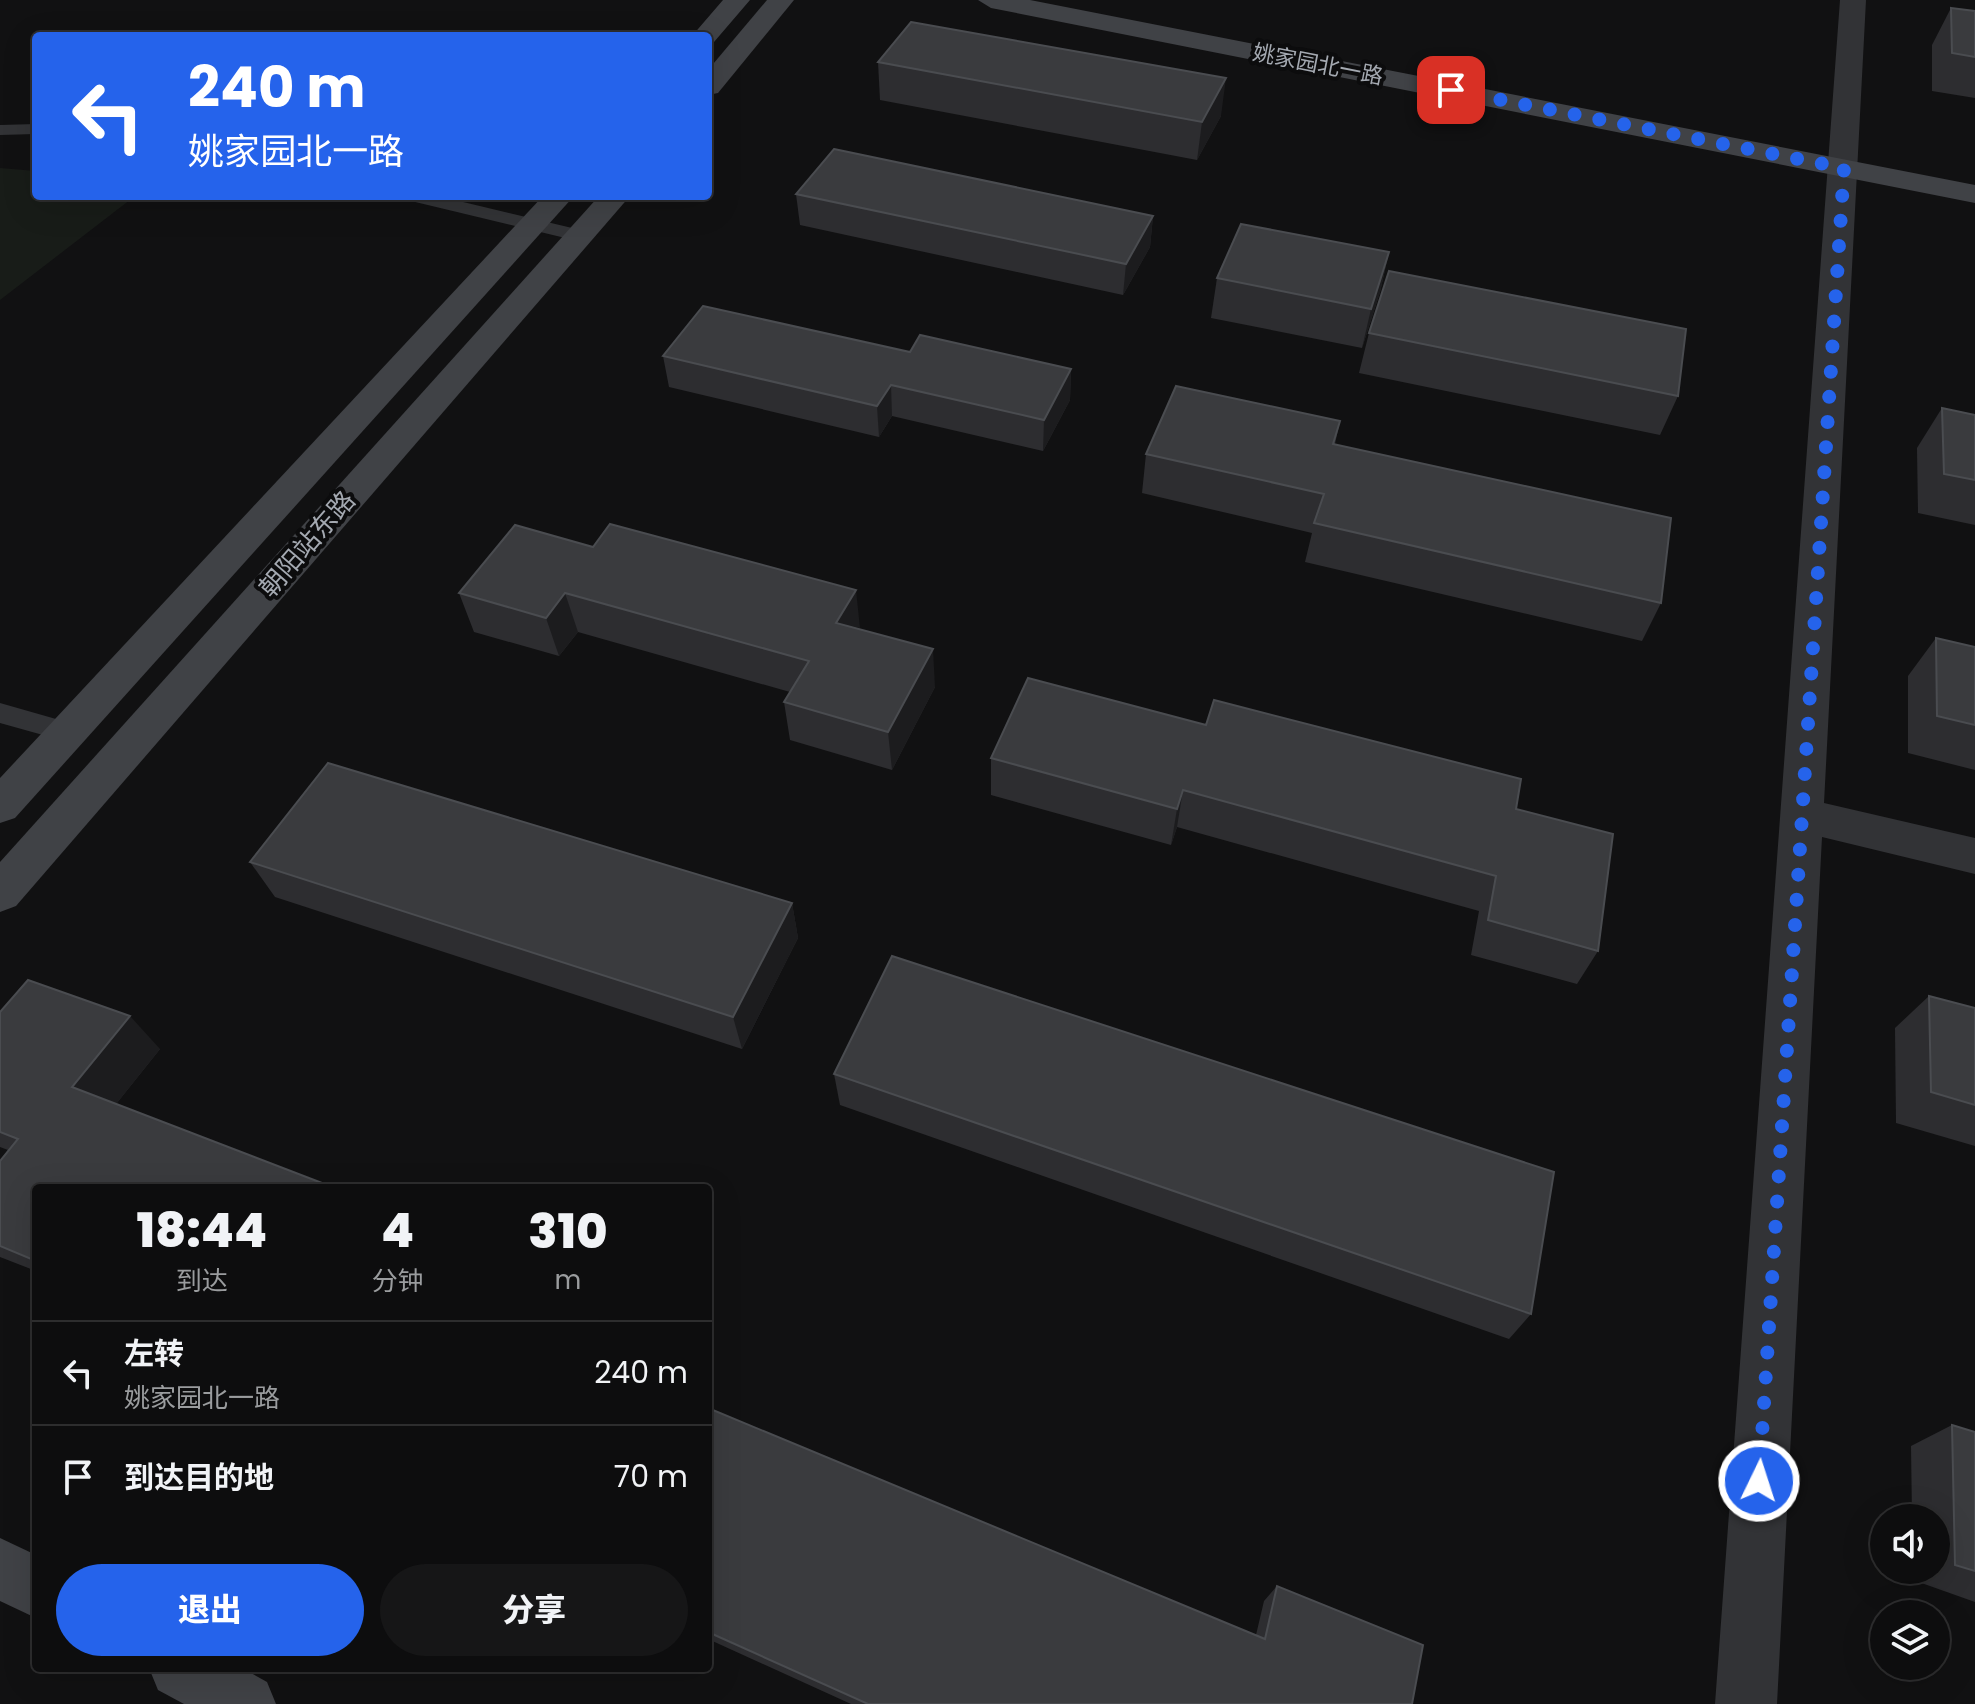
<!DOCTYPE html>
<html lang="zh">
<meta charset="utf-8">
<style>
body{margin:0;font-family:Poppins,"Noto Sans SC",sans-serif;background:#161617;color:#f1f3f6;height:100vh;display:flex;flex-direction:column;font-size:30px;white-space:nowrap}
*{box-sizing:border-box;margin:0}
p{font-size:26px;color:#9a9c9e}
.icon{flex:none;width:44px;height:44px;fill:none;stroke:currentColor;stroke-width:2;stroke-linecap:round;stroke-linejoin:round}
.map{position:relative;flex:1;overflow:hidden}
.details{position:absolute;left:32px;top:1184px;width:680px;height:488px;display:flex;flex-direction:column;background:#0d0d0e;border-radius:8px;box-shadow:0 8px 32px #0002,0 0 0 2px #2d2d2e}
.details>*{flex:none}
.guide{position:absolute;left:32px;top:32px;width:680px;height:168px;border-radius:8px;box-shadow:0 8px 32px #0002,0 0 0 2px #2d2d2e;background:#2563eb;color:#fff;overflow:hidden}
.tools{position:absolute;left:1870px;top:1504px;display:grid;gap:16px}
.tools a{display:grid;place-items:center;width:80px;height:80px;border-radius:50%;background:#0d0d0e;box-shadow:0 8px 32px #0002,0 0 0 2px #2d2d2e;font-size:40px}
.pin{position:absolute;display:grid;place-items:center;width:68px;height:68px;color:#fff;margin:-34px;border-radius:16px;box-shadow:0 4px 12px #0006}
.me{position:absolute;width:88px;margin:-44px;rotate:4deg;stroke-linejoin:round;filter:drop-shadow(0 0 6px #0008)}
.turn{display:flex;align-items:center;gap:28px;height:168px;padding:0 24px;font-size:36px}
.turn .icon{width:104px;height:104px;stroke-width:2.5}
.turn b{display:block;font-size:56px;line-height:68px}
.eta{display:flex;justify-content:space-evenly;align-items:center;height:136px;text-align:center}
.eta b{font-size:48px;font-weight:800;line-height:56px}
.primary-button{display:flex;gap:16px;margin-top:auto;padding:16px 24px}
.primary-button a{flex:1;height:92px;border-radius:48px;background:#2563eb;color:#fff;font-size:32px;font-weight:800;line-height:92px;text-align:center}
.primary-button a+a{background:#161617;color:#f1f3f6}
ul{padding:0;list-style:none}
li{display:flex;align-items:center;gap:24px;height:104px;padding:0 24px;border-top:2px solid #2d2d2e}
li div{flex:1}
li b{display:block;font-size:30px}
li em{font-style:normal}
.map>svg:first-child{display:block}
</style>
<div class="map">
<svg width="1975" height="1704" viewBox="0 0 1975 1704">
<rect width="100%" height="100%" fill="#111112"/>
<path fill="#181c18" d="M0,168L36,171V196H135L0,300Z"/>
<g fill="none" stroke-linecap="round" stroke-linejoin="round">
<g fill="#323336" fill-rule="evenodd">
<path d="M36,124V134L0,135V125Z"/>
<path d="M405,196H438L589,232L592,236L582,242L407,200Z"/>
<path d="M0,703L77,725L81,732L77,739L68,742L0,723Z"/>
</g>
<path fill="#323336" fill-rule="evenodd" d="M1840,0H1866L1824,803L1975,838V874L1822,837L1777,1704H1715Z"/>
<g fill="#404246" fill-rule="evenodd">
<path d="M723,0H750L714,42L708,43V36H692Z"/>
<path d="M767,0H794L718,93L708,95V70Z"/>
<path d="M978,0H1030L1975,185V203L991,8Z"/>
<path d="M543,196H574L15,818L0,823V778Z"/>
<path d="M599,196H630L16,906L0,912V862Z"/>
<path d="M0,1538L36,1555V1618L0,1601Z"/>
<path d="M149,1668H242L267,1682L276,1704H184L158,1690Z"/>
</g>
</g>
<g fill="#2d2d30">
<path d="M1951,8L1975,11V98L1932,91V45Z"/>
<path d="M878,62L1221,116L1197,160L880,100Z"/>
<path d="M796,194L1153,216L1150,247L1123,295L800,225Z"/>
<path d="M1389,252L1380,292L1362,348L1211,318L1217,278Z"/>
<path d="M1369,333L1678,396L1660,435L1359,373Z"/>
<path d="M910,352L1071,369L1070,400L1043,451L892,416L879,437L669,387L663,356Z"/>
<path d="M1942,408L1975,415V525L1918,513L1917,448Z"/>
<path d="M1340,421L1335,444L1661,603L1642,641L1305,562L1312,533L1142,493L1146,454Z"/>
<path d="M515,525L860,629L935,687L892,770L790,740L784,702L790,692L578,632L559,656L474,632L459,593Z"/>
<path d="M1936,638L1975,647V770L1908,753V676Z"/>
<path d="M1206,725L1516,809L1598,951L1577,984L1471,955L1479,911L1177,827L1171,845L991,795V758Z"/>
<path d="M250,862L792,903L798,938L742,1049L275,897Z"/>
<path d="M1929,996L1975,1008V1146L1896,1123L1895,1028Z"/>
<path d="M0,1012L160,1049L116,1104L36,1188V1271L0,1257V1161L8,1150L0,1147Z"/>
<path d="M834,1074L1531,1314L1509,1339L840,1105Z"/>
<path d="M708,1408L1256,1635L1264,1601L1277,1586L1412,1704H851L708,1639Z"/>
<path d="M1952,1425L1975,1432V1602L1913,1580V1570H1936V1518H1912L1911,1446Z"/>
</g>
<g fill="#1c1c1e">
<path d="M1226,78L1221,116L1197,160L1202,122Z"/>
<path d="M1153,216L1150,247L1123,295L1126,264Z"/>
<path d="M1389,252L1380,292L1362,348L1371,309Z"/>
<path d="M1071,369L1070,400L1043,451L1044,420Z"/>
<path d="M891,385L892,416L879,437L877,406Z"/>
<path d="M856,590L860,628L836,623Z"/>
<path d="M565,593L578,632L559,656L546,618Z"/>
<path d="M933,649L935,687L892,770L888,732Z"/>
<path d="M1183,790L1177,827L1171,845L1177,809Z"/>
<path d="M792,903L798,938L742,1049L733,1017Z"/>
<path d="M130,1016L160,1049L105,1118L72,1087Z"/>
</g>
<g fill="#3a3b3e" stroke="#4a4c50" stroke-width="2">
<path d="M1951,8L1975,11V57L1952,53Z"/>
<path d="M911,22L1226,78L1202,122L878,62Z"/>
<path d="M834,149L1153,216L1126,264L796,194Z"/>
<path d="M1241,224L1389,252L1371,309L1217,278Z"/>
<path d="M1389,271L1686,329L1678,396L1369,333Z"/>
<path d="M703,306L910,352L920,335L1071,369L1044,420L891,385L877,406L663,356Z"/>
<path d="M1176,386L1340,421L1333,444L1671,518L1661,603L1314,523L1324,494L1146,454Z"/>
<path d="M1942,408L1975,415V480L1944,474Z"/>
<path d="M610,524L856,590L836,623L933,649L888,732L784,702L809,661L565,593L546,618L459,593L515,525L593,547Z"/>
<path d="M1936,638L1975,647V725L1937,716Z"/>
<path d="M1028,678L1206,725L1214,700L1521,779L1516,809L1613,834L1598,951L1488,920L1496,876L1183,790L1177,809L991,758Z"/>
<path d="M328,763L792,903L733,1017L250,862Z"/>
<path d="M892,956L1554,1172L1531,1314L834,1074Z"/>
<path d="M28,980L130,1016L72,1087L335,1188H36V1261L0,1246V1161L18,1139L0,1132V1012Z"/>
<path d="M1929,996L1975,1008V1105L1931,1092Z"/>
<path d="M708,1408L1265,1639L1277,1586L1423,1645L1412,1704H868L708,1632Z"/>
<path d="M1952,1425L1975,1432V1571L1955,1565Z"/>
</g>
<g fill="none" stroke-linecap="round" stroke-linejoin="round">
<path stroke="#2563eb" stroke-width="14" stroke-dasharray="0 25.2" d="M1451,90L1844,168L1759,1481"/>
</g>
<g text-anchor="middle" stroke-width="8" stroke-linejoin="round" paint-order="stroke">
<g font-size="22" fill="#a4a9b1" stroke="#0c0c0d">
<text transform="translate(1318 64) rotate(11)" y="8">姚家园北一路</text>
</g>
<g font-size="26" fill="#a4a9b1" stroke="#0c0c0d">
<text transform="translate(307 544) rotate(-49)" y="9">朝阳站东路</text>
</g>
</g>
</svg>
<div class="tools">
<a><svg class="icon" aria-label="sound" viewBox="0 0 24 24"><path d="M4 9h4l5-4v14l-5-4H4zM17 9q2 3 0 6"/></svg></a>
<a><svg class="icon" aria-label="layers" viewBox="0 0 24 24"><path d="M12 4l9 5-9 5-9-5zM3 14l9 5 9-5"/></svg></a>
</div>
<div class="pin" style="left:1451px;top:90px;background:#d93025"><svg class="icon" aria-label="arrive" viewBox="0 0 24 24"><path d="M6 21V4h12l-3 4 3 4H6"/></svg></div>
<svg class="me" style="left:1759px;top:1481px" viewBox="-20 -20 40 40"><circle r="17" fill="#2563eb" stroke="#fff" stroke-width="3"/><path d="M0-11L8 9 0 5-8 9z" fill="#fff"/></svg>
<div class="guide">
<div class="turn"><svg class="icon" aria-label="left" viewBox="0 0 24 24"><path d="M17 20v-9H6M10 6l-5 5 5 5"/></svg><div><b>240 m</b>姚家园北一路</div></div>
</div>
<section class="details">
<div class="eta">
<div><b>18:44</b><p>到达</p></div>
<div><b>4</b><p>分钟</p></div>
<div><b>310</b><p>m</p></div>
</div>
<ul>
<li><svg class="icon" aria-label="left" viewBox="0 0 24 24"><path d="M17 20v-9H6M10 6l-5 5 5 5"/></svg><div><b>左转</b><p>姚家园北一路</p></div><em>240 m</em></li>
<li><svg class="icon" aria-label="arrive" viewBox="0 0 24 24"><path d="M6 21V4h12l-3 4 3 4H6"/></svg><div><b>到达目的地</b></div><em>70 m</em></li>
</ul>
<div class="primary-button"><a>退出</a><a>分享</a></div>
</section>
</div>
